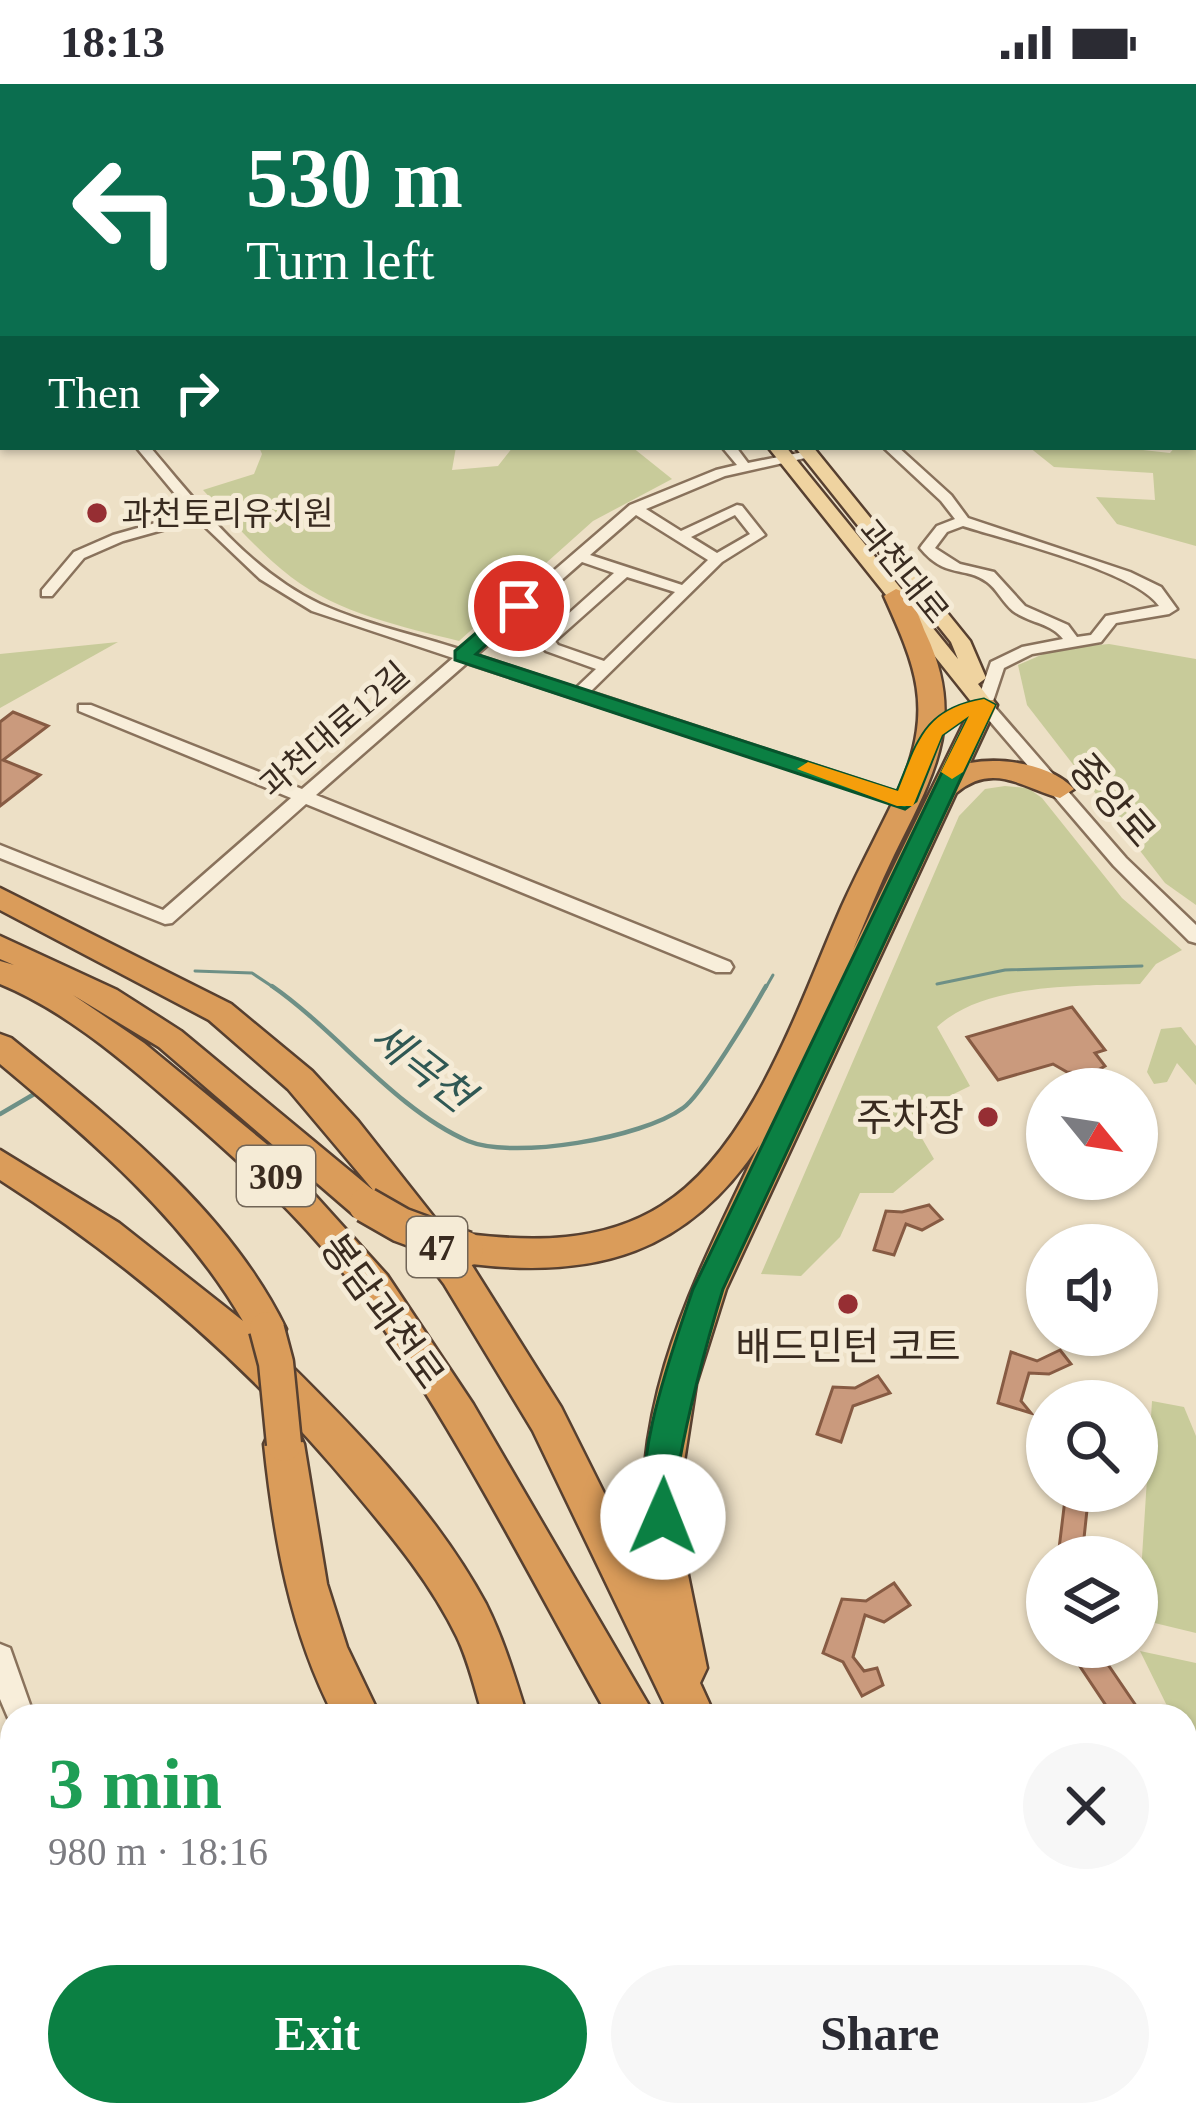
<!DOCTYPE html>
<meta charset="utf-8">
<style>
body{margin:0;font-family:"Times New Roman","Noto Sans KR",serif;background:#f7f7f7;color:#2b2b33;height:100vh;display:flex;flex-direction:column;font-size:45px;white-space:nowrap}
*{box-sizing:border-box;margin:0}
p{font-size:39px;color:#7c7c81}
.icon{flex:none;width:66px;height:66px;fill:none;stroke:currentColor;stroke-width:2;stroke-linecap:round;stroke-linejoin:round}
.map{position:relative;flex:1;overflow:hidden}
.details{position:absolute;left:0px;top:1620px;width:1197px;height:423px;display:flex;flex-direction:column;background:#fff;border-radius:36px 36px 0 0;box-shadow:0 3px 9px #0004}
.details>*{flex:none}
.top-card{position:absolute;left:0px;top:0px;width:1197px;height:366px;box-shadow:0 3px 9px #0004;background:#0b6e4f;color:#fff;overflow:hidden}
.needle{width:78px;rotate:120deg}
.tools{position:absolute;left:1026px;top:984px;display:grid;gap:24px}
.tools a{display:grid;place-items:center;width:132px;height:132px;border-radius:50%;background:#fff;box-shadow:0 3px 9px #0004;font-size:60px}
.pin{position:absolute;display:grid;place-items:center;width:102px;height:102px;color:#fff;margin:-51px;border:6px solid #fff;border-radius:50%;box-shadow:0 3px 12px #0007}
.me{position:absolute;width:132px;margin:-66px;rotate:1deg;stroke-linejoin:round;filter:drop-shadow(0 0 9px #0008)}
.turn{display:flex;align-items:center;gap:42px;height:252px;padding:0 48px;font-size:54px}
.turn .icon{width:156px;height:156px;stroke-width:2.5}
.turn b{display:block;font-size:84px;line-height:102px}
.then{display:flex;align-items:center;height:114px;padding:0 48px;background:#0003;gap:24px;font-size:45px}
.round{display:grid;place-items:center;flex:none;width:126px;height:126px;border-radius:63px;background:#f7f7f7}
.summary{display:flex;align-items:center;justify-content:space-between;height:204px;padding:0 48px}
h1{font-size:72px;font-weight:600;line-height:90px;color:#1e9e55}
.cta{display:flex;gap:24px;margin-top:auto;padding:24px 48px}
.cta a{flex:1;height:138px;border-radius:72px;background:#0b8043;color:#fff;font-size:48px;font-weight:600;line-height:138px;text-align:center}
.cta a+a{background:#f7f7f7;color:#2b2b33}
.status{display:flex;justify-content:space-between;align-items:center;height:84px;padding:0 60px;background:#fff;direction:ltr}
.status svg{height:33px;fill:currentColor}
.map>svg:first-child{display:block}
</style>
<div class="status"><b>18:13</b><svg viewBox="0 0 49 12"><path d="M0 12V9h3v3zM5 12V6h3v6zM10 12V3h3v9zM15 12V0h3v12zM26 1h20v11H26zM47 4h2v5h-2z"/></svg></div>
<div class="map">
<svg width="1196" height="2042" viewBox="0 0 1196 2042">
<rect width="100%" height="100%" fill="#ede0c6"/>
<g fill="#c8cb9a">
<path d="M1196,338V462L1117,440L1096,413L1155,416L1153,389L1054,383L1029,363H1116L1170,369L1175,363H1194Z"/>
<path d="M259,363H456L452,386L498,382L513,363H632L672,395L593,437L459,557C403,543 338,529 291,493C259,468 231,436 203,406L254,390L262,370Z"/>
<path d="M118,558L0,624V570Z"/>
<path d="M1109,560L1196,575V821L1165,799L1027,621L1018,581L1055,565Z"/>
<path d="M1005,702L1028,704L1042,714L1122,814L1182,866L1156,880L1140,900C1078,902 984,899 937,943L970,1002L909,1032L934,1075L893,1109H860L840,1153L801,1192L761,1190L959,732L985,705Z"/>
<path d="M1181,943L1196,962V1001L1177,979L1167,998L1154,1000L1147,988L1161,945Z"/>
<path d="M1152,1317L1184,1323L1196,1352V1549L1138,1535Z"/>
<path d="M1140,1567L1196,1579V1667L1185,1651V1632H1172Z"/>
<path d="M12,1868V2031H107L101,2042H0V1872Z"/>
</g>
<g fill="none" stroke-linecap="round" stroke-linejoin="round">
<g stroke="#6e9086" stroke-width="3">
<path d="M327,0L337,3"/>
<path d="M534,3H562"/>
<path d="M195,887L252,889L276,905"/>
<path d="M937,900L1005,886L1142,882"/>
<path d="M765,905L773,891"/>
</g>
<g stroke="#6e9086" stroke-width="4.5">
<path d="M272,902C337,947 396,1026 468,1057C514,1076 642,1054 683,1024C701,1012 753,925 766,902"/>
<path d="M0,1030L36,1009"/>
</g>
</g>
<g fill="#ca9a7d" stroke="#875b43" stroke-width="3">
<path d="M13,628L48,642L3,676L40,691L0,722V638Z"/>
<path d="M1072,923L1105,966L1095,969L1105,982L1091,990L1067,988L1053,980L998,996L967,953Z"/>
<path d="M929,1121L942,1135L922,1146L906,1140L894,1171L874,1166L886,1127L902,1128Z"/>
<path d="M1060,1266L1071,1280L1049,1290L1029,1289L1021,1317L1031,1329L998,1319L1011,1268L1037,1277Z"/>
<path d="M878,1292L890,1309L853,1322L841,1358L817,1350L833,1303L855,1304Z"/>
<path d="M1066,1407H1089L1082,1473H1058Z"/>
<path d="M894,1499L910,1521L884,1538L865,1531L853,1573L864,1587L877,1584L883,1601L862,1612L843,1578L823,1569L842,1515L866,1517Z"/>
<path d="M1067,1563H1096L1143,1632H1113Z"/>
</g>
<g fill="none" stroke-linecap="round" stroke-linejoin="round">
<g stroke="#89725c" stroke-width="5">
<g id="minor">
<path d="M3,26V32L0,33V27Z"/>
<path d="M1196,31V37L1194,38V32Z"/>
<rect x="1194" y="70" width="2" height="6"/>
<path d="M1194,117H1196L1194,124Z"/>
<rect x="1194" y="168" width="2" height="6"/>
<rect x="0" y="194" width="3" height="9"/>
<path d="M3,310V318L0,319V311Z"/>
<path d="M136,363H150C199,421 250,487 320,520C364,540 416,551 462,566L630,421L716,386L737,381L722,363H736L748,379L814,366V372L725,392L646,425L681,447L737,421L742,422L765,451L722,478L590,608L911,713L914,717L905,723L899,721L467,579L316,711L730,878L733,883L730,888H716L306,720L172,839L165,840L0,774V761L163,826L291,714L79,627V621H91L302,705L453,574L312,527L260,495L198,436L123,457L84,474L52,512H42V506L74,468L113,451L191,429ZM636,431L708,476L682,501L590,471ZM735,431L750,450L717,469L691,453ZM582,478L614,489L538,557L546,567L596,585L576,604L476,571ZM627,493L675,508L604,577L558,561L555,557Z"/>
<path d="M883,363H898L951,411L968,434L1130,488L1161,503L1177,525L1169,530L1116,539L1101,558L1032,570L1004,584L992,620L1126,774L1196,841V859L1189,857L1114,782L976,621L991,578L1022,563L1063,555C1051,539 1029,539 1013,527C1003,519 997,505 987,498C966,482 945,495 920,464L922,461L937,442L955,435L941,417ZM963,442C1007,456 1137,488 1159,522L1106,532L1091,551L1077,553L1068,541L1025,522L994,488L960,480L935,464L947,448Z"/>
<path d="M0,1560L10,1564L34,1632H12V1643L0,1615Z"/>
<path d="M420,2031H458L462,2042H424Z"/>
</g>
</g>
<g stroke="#574030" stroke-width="5">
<g id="major">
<path d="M264,0H281L285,3H268Z"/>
<path d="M294,0H311L315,3H298Z"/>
<path d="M768,363H786L958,575L951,558L795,363H813L970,557L986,594L978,600L994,621L991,625H977Z"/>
</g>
</g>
<g stroke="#574030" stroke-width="5">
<g id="highway">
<rect x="0" y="103" width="3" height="10"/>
<path d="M896,505C913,510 919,534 926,550C967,637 933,692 894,771C879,802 866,835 853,866L975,616H993L997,621L970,679C1002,673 1051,680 1074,705L1060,714C1021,703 993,678 956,709L726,1205L696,1300L681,1397L688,1491L707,1584L700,1599L715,1632H670L533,1347L444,1200L382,1118L378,1131L366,1135L354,1131L159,963L73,911L144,959L275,1067L387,1191L473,1320L655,1632H608C529,1492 456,1345 363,1215C308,1138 236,1074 165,1013C115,970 61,925 0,900V877L14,881L0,875V852L117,906L181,947L374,1107L288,1005L209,936L0,826V804L231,920L312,987L358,1037L452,1156L466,1150C532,1158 602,1159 661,1122C753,1065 800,917 842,822C861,780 883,740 902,699C933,622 916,583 884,512ZM759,1061C688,1209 627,1323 646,1493L561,1323L471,1180C597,1195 687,1169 759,1061Z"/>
<path d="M0,950L11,954C112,1036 228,1125 286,1245L280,1256L269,1260C348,1337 433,1422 486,1520C504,1556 515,1594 527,1632H483C475,1606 469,1578 457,1553C432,1501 394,1455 357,1411C254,1286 136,1183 0,1096V1066L119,1139L243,1237C184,1135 90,1055 0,980Z"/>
<path d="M284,1342L298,1347L304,1360L327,1500L347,1563L380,1632H334C290,1547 274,1455 264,1360L270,1347Z"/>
<path d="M626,2031H681L686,2042H631Z"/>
<path d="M714,2031H767L772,2042H719Z"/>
<path d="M813,2031H865L870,2042H818Z"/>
<path d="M880,2031H933L938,2042H885Z"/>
</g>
</g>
<use href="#minor" fill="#f8eeda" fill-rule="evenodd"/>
<use href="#major" fill="#efd3a0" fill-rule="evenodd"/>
<use href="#highway" fill="#da9c5a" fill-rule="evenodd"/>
<g stroke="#574030" stroke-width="39" stroke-linecap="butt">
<g id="highway-bridge">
<path d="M366,1121L401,1141L466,1165"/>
<path d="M267,1245L276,1279L284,1360"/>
</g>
</g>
<use href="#highway-bridge" stroke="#da9c5a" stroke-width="34"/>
</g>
<path fill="#0b8043" stroke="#07532c" stroke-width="3" d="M512,518L529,522L476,570L897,707C918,657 924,625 984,615L995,621L723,1205C705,1264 690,1320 679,1380C676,1401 683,1424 675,1445L663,1449L651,1445C626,1389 674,1262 693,1205L969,632L942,651L916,717L905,725L455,576V567Z"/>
<path fill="#f59e0b" d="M984,615L995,621L963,688L952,695L941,688L969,632L942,651L913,722H897L797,685L808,678L898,707C918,657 925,625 984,615Z"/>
<g fill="#962e33" stroke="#f5ebd6" stroke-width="4.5">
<circle cx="97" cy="429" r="12"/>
<circle cx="988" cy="1033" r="12"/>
<circle cx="848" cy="1220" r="12"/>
</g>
<g text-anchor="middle" stroke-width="10" stroke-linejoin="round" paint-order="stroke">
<g font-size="33" fill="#392b20" stroke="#f5ebd6" text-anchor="start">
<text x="121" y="441">과천토리유치원</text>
</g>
<g font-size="33" fill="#392b20" stroke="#f5ebd6">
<text transform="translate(904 487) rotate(51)" y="12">과천대로</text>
<text transform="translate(334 645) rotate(-41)" y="12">과천대로12길</text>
</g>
<g fill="#f5ebd6" stroke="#716557" stroke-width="3">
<rect x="237" y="1062" width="78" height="60" rx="9"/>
<rect x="407" y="1133" width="60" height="60" rx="9"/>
</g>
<g font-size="36" font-weight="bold" fill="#392b20">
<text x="276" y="1105">309</text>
<text x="437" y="1176">47</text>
</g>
<g font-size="39" fill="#392b20" stroke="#f5ebd6">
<text transform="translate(1113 716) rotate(49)" y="14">중앙로</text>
<text transform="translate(383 1227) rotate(54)" y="14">봉담과천로</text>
</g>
<g font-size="39" fill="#392b20" stroke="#f5ebd6" text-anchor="end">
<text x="964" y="1047">주차장</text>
<text x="848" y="1276" text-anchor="middle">배드민턴 코트</text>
</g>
<g font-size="42" font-style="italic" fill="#2f5854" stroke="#f5ebd6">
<text transform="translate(422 982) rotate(38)" y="15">세곡천</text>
</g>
</g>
</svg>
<div class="tools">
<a><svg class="needle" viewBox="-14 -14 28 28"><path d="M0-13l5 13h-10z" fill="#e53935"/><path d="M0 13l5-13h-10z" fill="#7c7c81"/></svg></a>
<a><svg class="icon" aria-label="sound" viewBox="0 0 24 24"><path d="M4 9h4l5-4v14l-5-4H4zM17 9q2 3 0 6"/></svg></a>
<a><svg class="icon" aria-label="search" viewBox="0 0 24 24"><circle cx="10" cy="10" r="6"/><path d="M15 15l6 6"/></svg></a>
<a><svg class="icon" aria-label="layers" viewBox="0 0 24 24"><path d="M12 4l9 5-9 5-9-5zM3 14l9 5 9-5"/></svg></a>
</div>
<div class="pin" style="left:519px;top:522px;background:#d93025"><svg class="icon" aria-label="arrive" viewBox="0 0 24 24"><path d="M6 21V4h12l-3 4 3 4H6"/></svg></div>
<svg class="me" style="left:663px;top:1433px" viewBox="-20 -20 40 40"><circle r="19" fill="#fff"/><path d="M0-13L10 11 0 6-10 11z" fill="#0b8043"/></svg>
<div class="top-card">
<div class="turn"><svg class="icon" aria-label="left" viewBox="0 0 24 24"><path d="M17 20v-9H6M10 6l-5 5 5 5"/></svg><div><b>530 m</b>Turn left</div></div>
<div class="then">Then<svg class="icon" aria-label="right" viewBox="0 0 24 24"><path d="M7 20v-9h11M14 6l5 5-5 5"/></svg></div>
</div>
<section class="details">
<div class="summary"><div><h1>3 min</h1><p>980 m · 18:16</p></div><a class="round"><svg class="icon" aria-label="close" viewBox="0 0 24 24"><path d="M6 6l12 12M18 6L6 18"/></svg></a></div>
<div class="cta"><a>Exit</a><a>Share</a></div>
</section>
</div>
